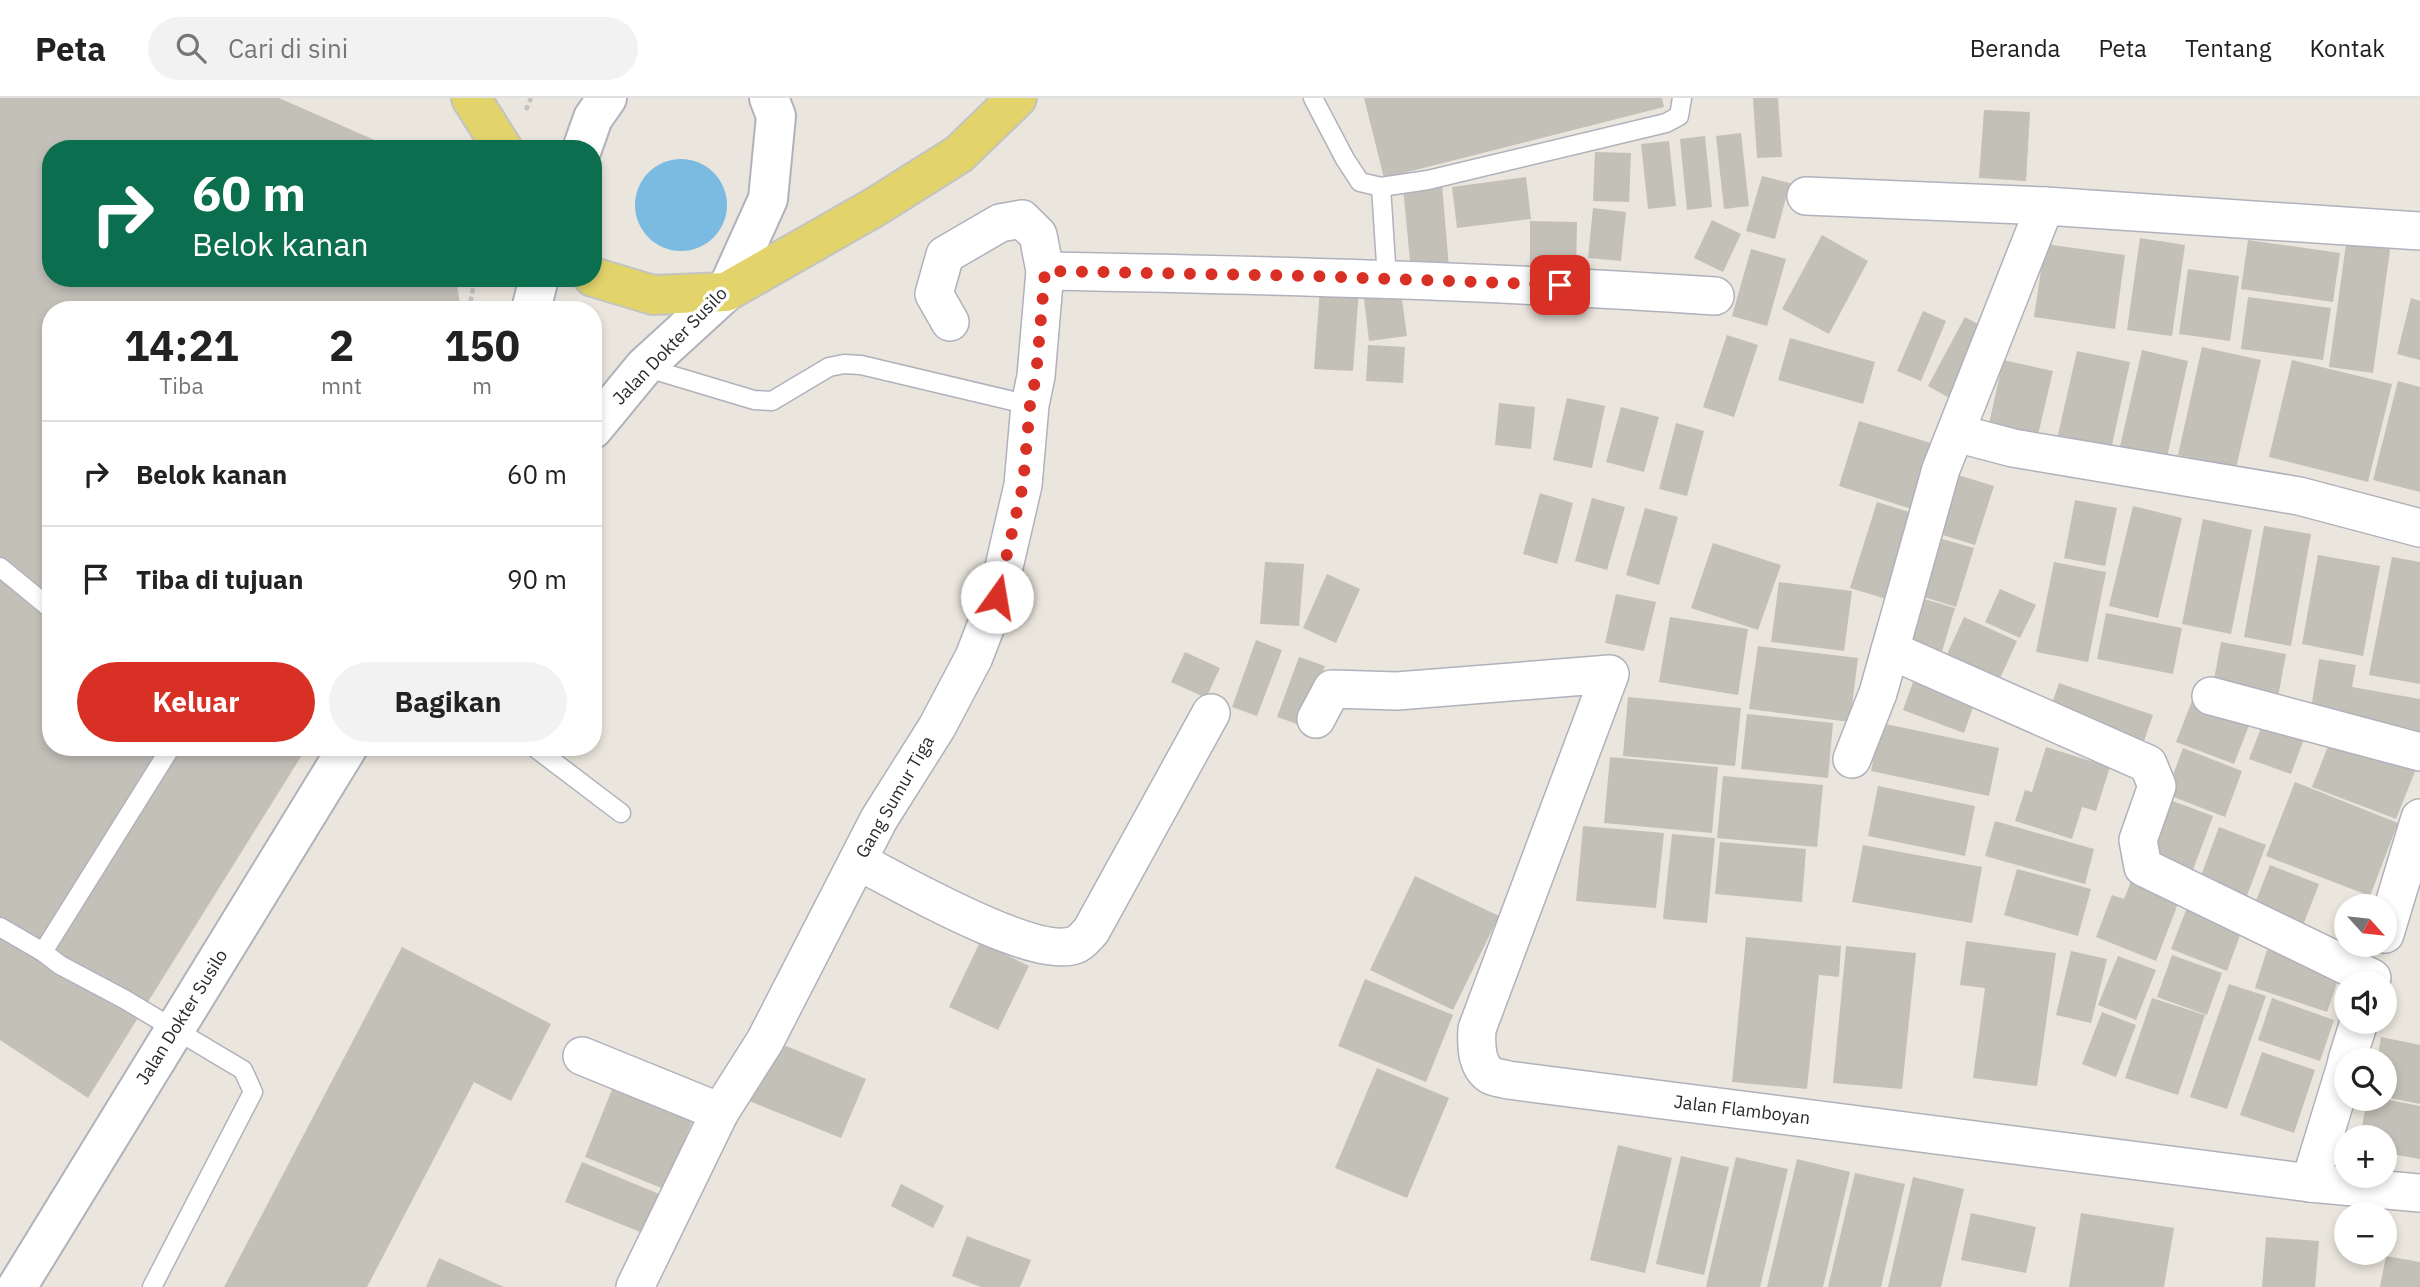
<!DOCTYPE html>
<html lang="id">
<meta charset="utf-8">
<style>
body{margin:0;font-family:"IBM Plex Sans",sans-serif;background:#f2f2f2;color:#222;height:100vh;display:flex;flex-direction:column;font-size:26px;white-space:nowrap}
*{box-sizing:border-box;margin:0}
p{font-size:23px;color:#767676}
.icon{flex:none;width:38px;height:38px;fill:none;stroke:currentColor;stroke-width:2;stroke-linecap:round;stroke-linejoin:round}
.map{position:relative;flex:1;overflow:hidden}
.panel{position:absolute;left:42px;top:203px;width:560px;height:455px;display:flex;flex-direction:column;background:#fff;border-radius:28px;box-shadow:0 4px 10px #0003}
.panel>*{flex:none}
.top-card{position:absolute;left:42px;top:42px;width:560px;height:147px;border-radius:28px;box-shadow:0 4px 10px #0003;background:#0b6e4f;color:#fff;overflow:hidden}
.needle{width:46px;rotate:117deg}
.fabs{position:absolute;left:2334px;top:796px;display:grid;gap:14px}
.fabs a{display:grid;place-items:center;width:63px;height:63px;border-radius:50%;background:#fff;box-shadow:0 4px 10px #0003;font-size:35px}
.pin{position:absolute;display:grid;place-items:center;width:60px;height:60px;color:#fff;margin:-30px;border-radius:14px;box-shadow:0 4px 10px #0006}
.me{position:absolute;width:77px;margin:-38px;rotate:13deg;stroke-linejoin:round;filter:drop-shadow(0 0 5px #0008)}
.turn{display:flex;align-items:center;gap:24px;height:147px;padding:0 35px;font-size:32px}
.turn .icon{width:91px;height:91px;stroke-width:2.5}
.turn b{display:block;font-size:49px;line-height:60px}
.eta{display:flex;justify-content:space-evenly;align-items:center;height:119px;text-align:center}
.eta b{font-size:42px;font-weight:700;line-height:49px}
.action{display:flex;gap:14px;margin-top:auto;padding:14px 35px}
.action a{flex:1;height:80px;border-radius:42px;background:#d93025;color:#fff;font-size:28px;font-weight:700;line-height:80px;text-align:center}
.action a+a{background:#f2f2f2;color:#222}
ul{padding:0;list-style:none}
li{display:flex;align-items:center;gap:21px;height:105px;padding:0 35px;border-top:2px solid #e0e0e0}
li div{flex:1}
li b{display:block;font-size:26px}
li em{font-style:normal}
header{display:flex;align-items:center;gap:42px;box-sizing:border-box;height:98px;padding:0 35px;background:#fff;border-bottom:2px solid #e0e0e0}
header strong{font-size:33px}
nav{display:flex;gap:38px;margin-inline-start:auto;font-size:24px}
.search{width:490px;height:63px;background:#f2f2f2;display:flex;align-items:center;gap:18px;box-sizing:border-box;padding:0 24px;border-radius:38px;color:#767676;font-size:26px}
.map>svg:first-child{display:block}
</style>
<header>
<strong>Peta</strong>
<div class="search"><svg class="icon" aria-label="search" viewBox="0 0 24 24"><circle cx="10" cy="10" r="6"/><path d="M15 15l6 6"/></svg>Cari di sini</div>
<nav><a>Beranda</a><a>Peta</a><a>Tentang</a><a>Kontak</a></nav>
</header>
<div class="map">
<svg width="2420" height="1189" viewBox="0 0 2420 1189">
<rect width="100%" height="100%" fill="#eae6dd"/>
<circle fill="#7bbae1" cx="681" cy="107" r="46"/>
<g fill="#c3c0b8">
<path d="M0,0H279L395,51H51V180H456L461,212H51V649H307L88,1000L0,942Z"/>
<path d="M1364,0H1662L1664,9L1384,80Z"/>
<path d="M1753,0H1778L1782,59L1757,60Z"/>
<path d="M1984,12L2030,14L2026,83L1979,80Z"/>
<path d="M1741,35L1749,108L1724,111L1716,38Z"/>
<path d="M1705,38L1712,109L1687,112L1680,41Z"/>
<path d="M1669,43L1676,108L1648,111L1641,46Z"/>
<path d="M1595,54L1631,55L1629,104L1593,103Z"/>
<path d="M1762,78L1790,85L1775,141L1746,133Z"/>
<path d="M1526,79L1531,121L1457,130L1452,89Z"/>
<path d="M1442,87L1449,170L1411,173L1403,90Z"/>
<path d="M1593,110L1626,114L1621,163L1588,160Z"/>
<path d="M1712,122L1741,136L1723,174L1694,160Z"/>
<path d="M1530,123L1577,124L1576,176H1530Z"/>
<path d="M1822,137L1868,163L1829,236L1782,211Z"/>
<path d="M2347,139L2391,145L2373,275L2329,269Z"/>
<path d="M2140,140L2185,147L2172,238L2127,232Z"/>
<path d="M2248,142L2340,155L2333,204L2241,191Z"/>
<path d="M2045,146L2125,157L2115,231L2034,219Z"/>
<path d="M1751,151L1786,161L1767,228L1732,218Z"/>
<path d="M2188,171L2239,178L2230,243L2179,236Z"/>
<path d="M1400,187L1407,238L1369,243L1363,192Z"/>
<path d="M1320,190L1359,192L1353,273L1314,271Z"/>
<path d="M2248,199L2331,210L2323,262L2241,251Z"/>
<path d="M2411,200L2420,203V262L2397,256Z"/>
<path d="M1923,213L1946,223L1921,283L1897,273Z"/>
<path d="M1965,219L1989,232L1953,302L1928,288Z"/>
<path d="M1727,237L1758,247L1734,319L1703,309Z"/>
<path d="M1790,240L1875,264L1863,306L1778,282Z"/>
<path d="M1368,247L1405,249L1403,285L1366,283Z"/>
<path d="M2202,249L2261,262L2236,370L2178,357Z"/>
<path d="M2142,252L2188,263L2166,364L2119,353Z"/>
<path d="M2077,253L2130,264L2109,361L2055,350Z"/>
<path d="M2003,262L2053,273L2038,337L1989,326Z"/>
<path d="M2292,262L2392,286L2368,384L2269,359Z"/>
<path d="M2398,283L2420,289V394L2373,382Z"/>
<path d="M1567,300L1605,308L1592,370L1553,362Z"/>
<path d="M1499,305L1535,309L1531,351L1495,347Z"/>
<path d="M1621,309L1659,319L1644,374L1606,364Z"/>
<path d="M1859,323L1944,349L1924,415L1839,388Z"/>
<path d="M1676,325L1704,333L1687,398L1659,391Z"/>
<path d="M1951,375L1994,388L1975,447L1933,434Z"/>
<path d="M1540,395L1573,405L1557,466L1523,456Z"/>
<path d="M1592,400L1625,409L1607,472L1575,463Z"/>
<path d="M2075,402L2117,410L2105,468L2064,460Z"/>
<path d="M1877,404L1919,417L1893,503L1850,490Z"/>
<path d="M2133,408L2182,420L2158,520L2109,508Z"/>
<path d="M1645,410L1678,419L1659,487L1626,477Z"/>
<path d="M2203,421L2252,432L2231,536L2182,526Z"/>
<path d="M2264,428L2311,436L2291,548L2244,539Z"/>
<path d="M1932,438L1974,450L1956,509L1914,496Z"/>
<path d="M1713,445L1781,467L1758,532L1691,510Z"/>
<path d="M2318,457L2380,468L2363,558L2302,546Z"/>
<path d="M2392,459L2420,464V586L2369,577Z"/>
<path d="M1265,464L1304,466L1299,528L1260,526Z"/>
<path d="M2054,464L2106,474L2088,564L2036,554Z"/>
<path d="M1327,476L1360,491L1336,545L1303,530Z"/>
<path d="M1779,484L1852,493L1844,553L1771,544Z"/>
<path d="M2000,491L2036,507L2020,540L1985,524Z"/>
<path d="M1616,496L1656,504L1644,553L1605,545Z"/>
<path d="M1914,498L1955,510L1941,557L1900,544Z"/>
<path d="M2106,515L2182,530L2173,576L2097,561Z"/>
<path d="M1670,519L1748,531L1738,597L1659,584Z"/>
<path d="M1964,519L2017,543L1997,587L1944,563Z"/>
<path d="M1256,542L1282,552L1257,618L1232,609Z"/>
<path d="M2221,544L2286,556L2278,599L2213,587Z"/>
<path d="M1758,548L1858,560L1850,624L1749,611Z"/>
<path d="M1185,554L1220,570L1206,600L1171,584Z"/>
<path d="M1299,559L1325,568L1303,628L1277,619Z"/>
<path d="M2319,561L2356,567L2352,589L2420,601V643L2309,623Z"/>
<path d="M1920,565L1981,587L1964,635L1903,612Z"/>
<path d="M2059,585L2153,617L2135,669L2041,637Z"/>
<path d="M2195,595L2253,617L2234,666L2176,644Z"/>
<path d="M1628,599L1741,610L1735,668L1623,658Z"/>
<path d="M1747,616L1833,625L1828,680L1741,671Z"/>
<path d="M2266,617L2307,633L2291,676L2249,661Z"/>
<path d="M1881,625L1999,650L1989,698L1871,673Z"/>
<path d="M2334,633L2418,666L2396,721L2312,689Z"/>
<path d="M2046,649L2110,669L2096,713L2082,709L2072,741L2015,723L2025,692L2032,694Z"/>
<path d="M2183,650L2242,673L2225,719L2166,696Z"/>
<path d="M1610,659L1718,669L1712,735L1604,725Z"/>
<path d="M1723,678L1823,687L1817,749L1717,740Z"/>
<path d="M2295,684L2398,725L2370,798L2266,758Z"/>
<path d="M1878,688L1975,708L1965,758L1868,738Z"/>
<path d="M2154,696L2213,718L2193,772L2134,749Z"/>
<path d="M1995,723L2094,751L2085,786L1985,758Z"/>
<path d="M1583,728L1664,735L1656,810L1576,803Z"/>
<path d="M2219,729L2266,747L2242,811L2195,794Z"/>
<path d="M1672,736L1715,740L1707,825L1663,821Z"/>
<path d="M1720,744L1806,751L1802,804L1715,796Z"/>
<path d="M1863,747L1982,769L1972,825L1852,804Z"/>
<path d="M2141,759L2189,777L2156,863L2096,839L2112,797L2124,801Z"/>
<path d="M2270,767L2319,786L2297,843L2248,823Z"/>
<path d="M2017,771L2091,791L2078,838L2004,817Z"/>
<path d="M1415,778L1499,818L1453,912L1370,872Z"/>
<path d="M2192,797L2247,818L2227,873L2171,851Z"/>
<path d="M1746,839L1841,848L1839,879L1819,877L1807,991L1732,984Z"/>
<path d="M1966,843L2056,855L2037,988L1973,980L1985,890L1960,887Z"/>
<path d="M980,844L1029,868L998,932L949,909Z"/>
<path d="M1846,848L1916,855L1902,991L1833,985Z"/>
<path d="M402,849L551,926L511,1003L474,984L367,1189H224Z"/>
<path d="M2267,852L2340,876L2327,914L2255,890Z"/>
<path d="M2071,853L2107,861L2091,925L2056,917Z"/>
<path d="M2172,857L2222,875L2207,917L2157,899Z"/>
<path d="M2118,858L2156,872L2136,922L2098,907Z"/>
<path d="M1365,881L1453,917L1426,984L1338,948Z"/>
<path d="M2229,886L2266,898L2227,1011L2190,999Z"/>
<path d="M2152,900L2205,917L2178,997L2125,980Z"/>
<path d="M2272,900L2334,922L2320,963L2258,942Z"/>
<path d="M2102,914L2136,927L2116,979L2082,966Z"/>
<path d="M2381,939L2420,947V1006L2385,999V962H2377Z"/>
<path d="M774,943L866,981L841,1040L749,1003Z"/>
<path d="M2262,954L2315,972L2294,1035L2240,1017Z"/>
<path d="M1377,970L1449,1000L1407,1100L1335,1070Z"/>
<path d="M615,984L695,1017L664,1091L585,1059Z"/>
<path d="M2367,1001H2384L2420,1008V1061L2385,1055V1040H2360Z"/>
<path d="M1618,1047L1672,1060L1645,1175L1590,1162Z"/>
<path d="M1681,1058L1729,1069L1704,1177L1656,1166Z"/>
<path d="M1736,1059L1788,1071L1760,1189H1706Z"/>
<path d="M1797,1061L1850,1074L1823,1189H1767Z"/>
<path d="M582,1064L659,1096L643,1135L565,1104Z"/>
<path d="M1855,1075L1905,1086L1881,1189H1828Z"/>
<path d="M1913,1079L1964,1091L1941,1189H1888Z"/>
<path d="M901,1086L944,1108L933,1130L891,1108Z"/>
<path d="M1971,1115L2036,1129L2026,1175L1961,1162Z"/>
<path d="M2081,1115L2174,1130L2164,1189H2069Z"/>
<path d="M967,1138L1031,1162L1020,1189H981L952,1178Z"/>
<path d="M2266,1139L2319,1143L2315,1189H2262Z"/>
<path d="M2386,1158L2420,1164V1189H2380Z"/>
<path d="M439,1160L504,1189H426Z"/>
</g>
<g fill="none" stroke-linecap="round" stroke-linejoin="round">
<g stroke="#b0b1bc" stroke-width="21">
<g id="service">
<path d="M1313,0L1345,61L1360,84L1381,89L1428,82L1666,25L1679,18L1682,0"/>
<path d="M1381,89L1387,181"/>
<path d="M644,269L754,302L772,303L829,269L844,266L861,267L1030,307"/>
<path d="M0,469L51,511"/>
<path d="M534,649L621,715"/>
<path d="M0,829L43,854"/>
<path d="M152,1189L253,994L243,972L124,901L60,867L43,854L171,649"/>
</g>
</g>
<g stroke="#b0b1bc" stroke-width="40">
<g id="minor">
<path d="M1806,98L2045,108L2420,133"/>
<path d="M1045,173C1269,177 1492,183 1715,198"/>
<path d="M1956,335L2013,350L2299,398L2420,430"/>
<path d="M1890,552L2148,666L2157,688L2138,742L2143,769L2372,880"/>
<path d="M2211,598L2420,654"/>
<path d="M1316,621L1332,591L1397,593L1610,576L1477,931C1476,946 1476,967 1490,977C1494,980 1503,980 1508,982L2310,1085L2420,1095"/>
<path d="M1852,661L1878,595L1941,371L2045,108"/>
<path d="M858,763C900,785 1033,862 1075,847C1081,845 1087,837 1091,833L1211,615"/>
<path d="M2385,836L2420,720"/>
<path d="M582,958L720,1014"/>
<path d="M2347,962L2359,924"/>
<path d="M2310,1085L2347,964"/>
<path d="M635,1189L720,1014L765,943L879,721L937,629L974,559L997,499L1023,387L1030,307L1036,278L1045,173L1038,137L1022,121L1000,125L945,157L934,196L950,224"/>
</g>
</g>
<g stroke="#b0b1bc" stroke-width="42">
<g id="secondary">
<path d="M582,51L593,20L607,0"/>
<path d="M531,212L539,180"/>
<path d="M593,331L644,269L726,194L768,101L776,18L769,0"/>
<path d="M17,1189L348,649"/>
</g>
</g>
<g stroke="#c3c3c3" stroke-width="42">
<g id="primary">
<path d="M471,0L503,51"/>
<path d="M593,179L653,197L726,194L875,109L959,56L1017,0"/>
</g>
</g>
<g stroke="#c3c3c3" stroke-width="4.5" stroke-dasharray="5 3.5" stroke-linecap="butt">
<path d="M526,12L531,0"/>
<path d="M469,212L475,180"/>
</g>
<use href="#service" stroke="#fff" stroke-width="18"/>
<use href="#minor" stroke="#fff" stroke-width="37"/>
<use href="#secondary" stroke="#fff" stroke-width="38"/>
<use href="#primary" stroke="#e2d46b" stroke-width="38"/>
</g>
<g fill="none" stroke-linecap="round" stroke-linejoin="round">
<path stroke="#d93025" stroke-width="12" stroke-dasharray="0 21.6" d="M997,499L1023,387L1030,307L1036,278L1045,173L1310,178L1560,187"/>
</g>
<g text-anchor="middle" stroke-width="7" stroke-linejoin="round" paint-order="stroke">
<g font-size="18" fill="#2a2a2a" stroke="#fff">
<text transform="translate(670 248) rotate(-46)" y="6">Jalan Dokter Susilo</text>
<text transform="translate(895 699) rotate(-60)" y="6">Gang Sumur Tiga</text>
<text transform="translate(182 919) rotate(-58)" y="6">Jalan Dokter Susilo</text>
<text transform="translate(1742 1012) rotate(7)" y="6">Jalan Flamboyan</text>
</g>
</g>
</svg>
<div class="fabs">
<a><svg class="needle" viewBox="-14 -14 28 28"><path d="M0-13l5 13h-10z" fill="#e53935"/><path d="M0 13l5-13h-10z" fill="#767676"/></svg></a>
<a><svg class="icon" aria-label="sound" viewBox="0 0 24 24"><path d="M4 9h4l5-4v14l-5-4H4zM17 9q2 3 0 6"/></svg></a>
<a><svg class="icon" aria-label="search" viewBox="0 0 24 24"><circle cx="10" cy="10" r="6"/><path d="M15 15l6 6"/></svg></a>
<a>+</a>
<a>−</a>
</div>
<div class="pin" style="left:1560px;top:187px;background:#d93025"><svg class="icon" aria-label="arrive" viewBox="0 0 24 24"><path d="M6 21V4h12l-3 4 3 4H6"/></svg></div>
<svg class="me" style="left:997px;top:499px" viewBox="-20 -20 40 40"><circle r="19" fill="#fff"/><path d="M0-13L10 11 0 6-10 11z" fill="#d93025"/></svg>
<div class="top-card">
<div class="turn"><svg class="icon" aria-label="right" viewBox="0 0 24 24"><path d="M7 20v-9h11M14 6l5 5-5 5"/></svg><div><b>60 m</b>Belok kanan</div></div>
</div>
<section class="panel">
<div class="eta">
<div><b>14:21</b><p>Tiba</p></div>
<div><b>2</b><p>mnt</p></div>
<div><b>150</b><p>m</p></div>
</div>
<ul>
<li><svg class="icon" aria-label="right" viewBox="0 0 24 24"><path d="M7 20v-9h11M14 6l5 5-5 5"/></svg><div><b>Belok kanan</b></div><em>60 m</em></li>
<li><svg class="icon" aria-label="arrive" viewBox="0 0 24 24"><path d="M6 21V4h12l-3 4 3 4H6"/></svg><div><b>Tiba di tujuan</b></div><em>90 m</em></li>
</ul>
<div class="action"><a>Keluar</a><a>Bagikan</a></div>
</section>
</div>
